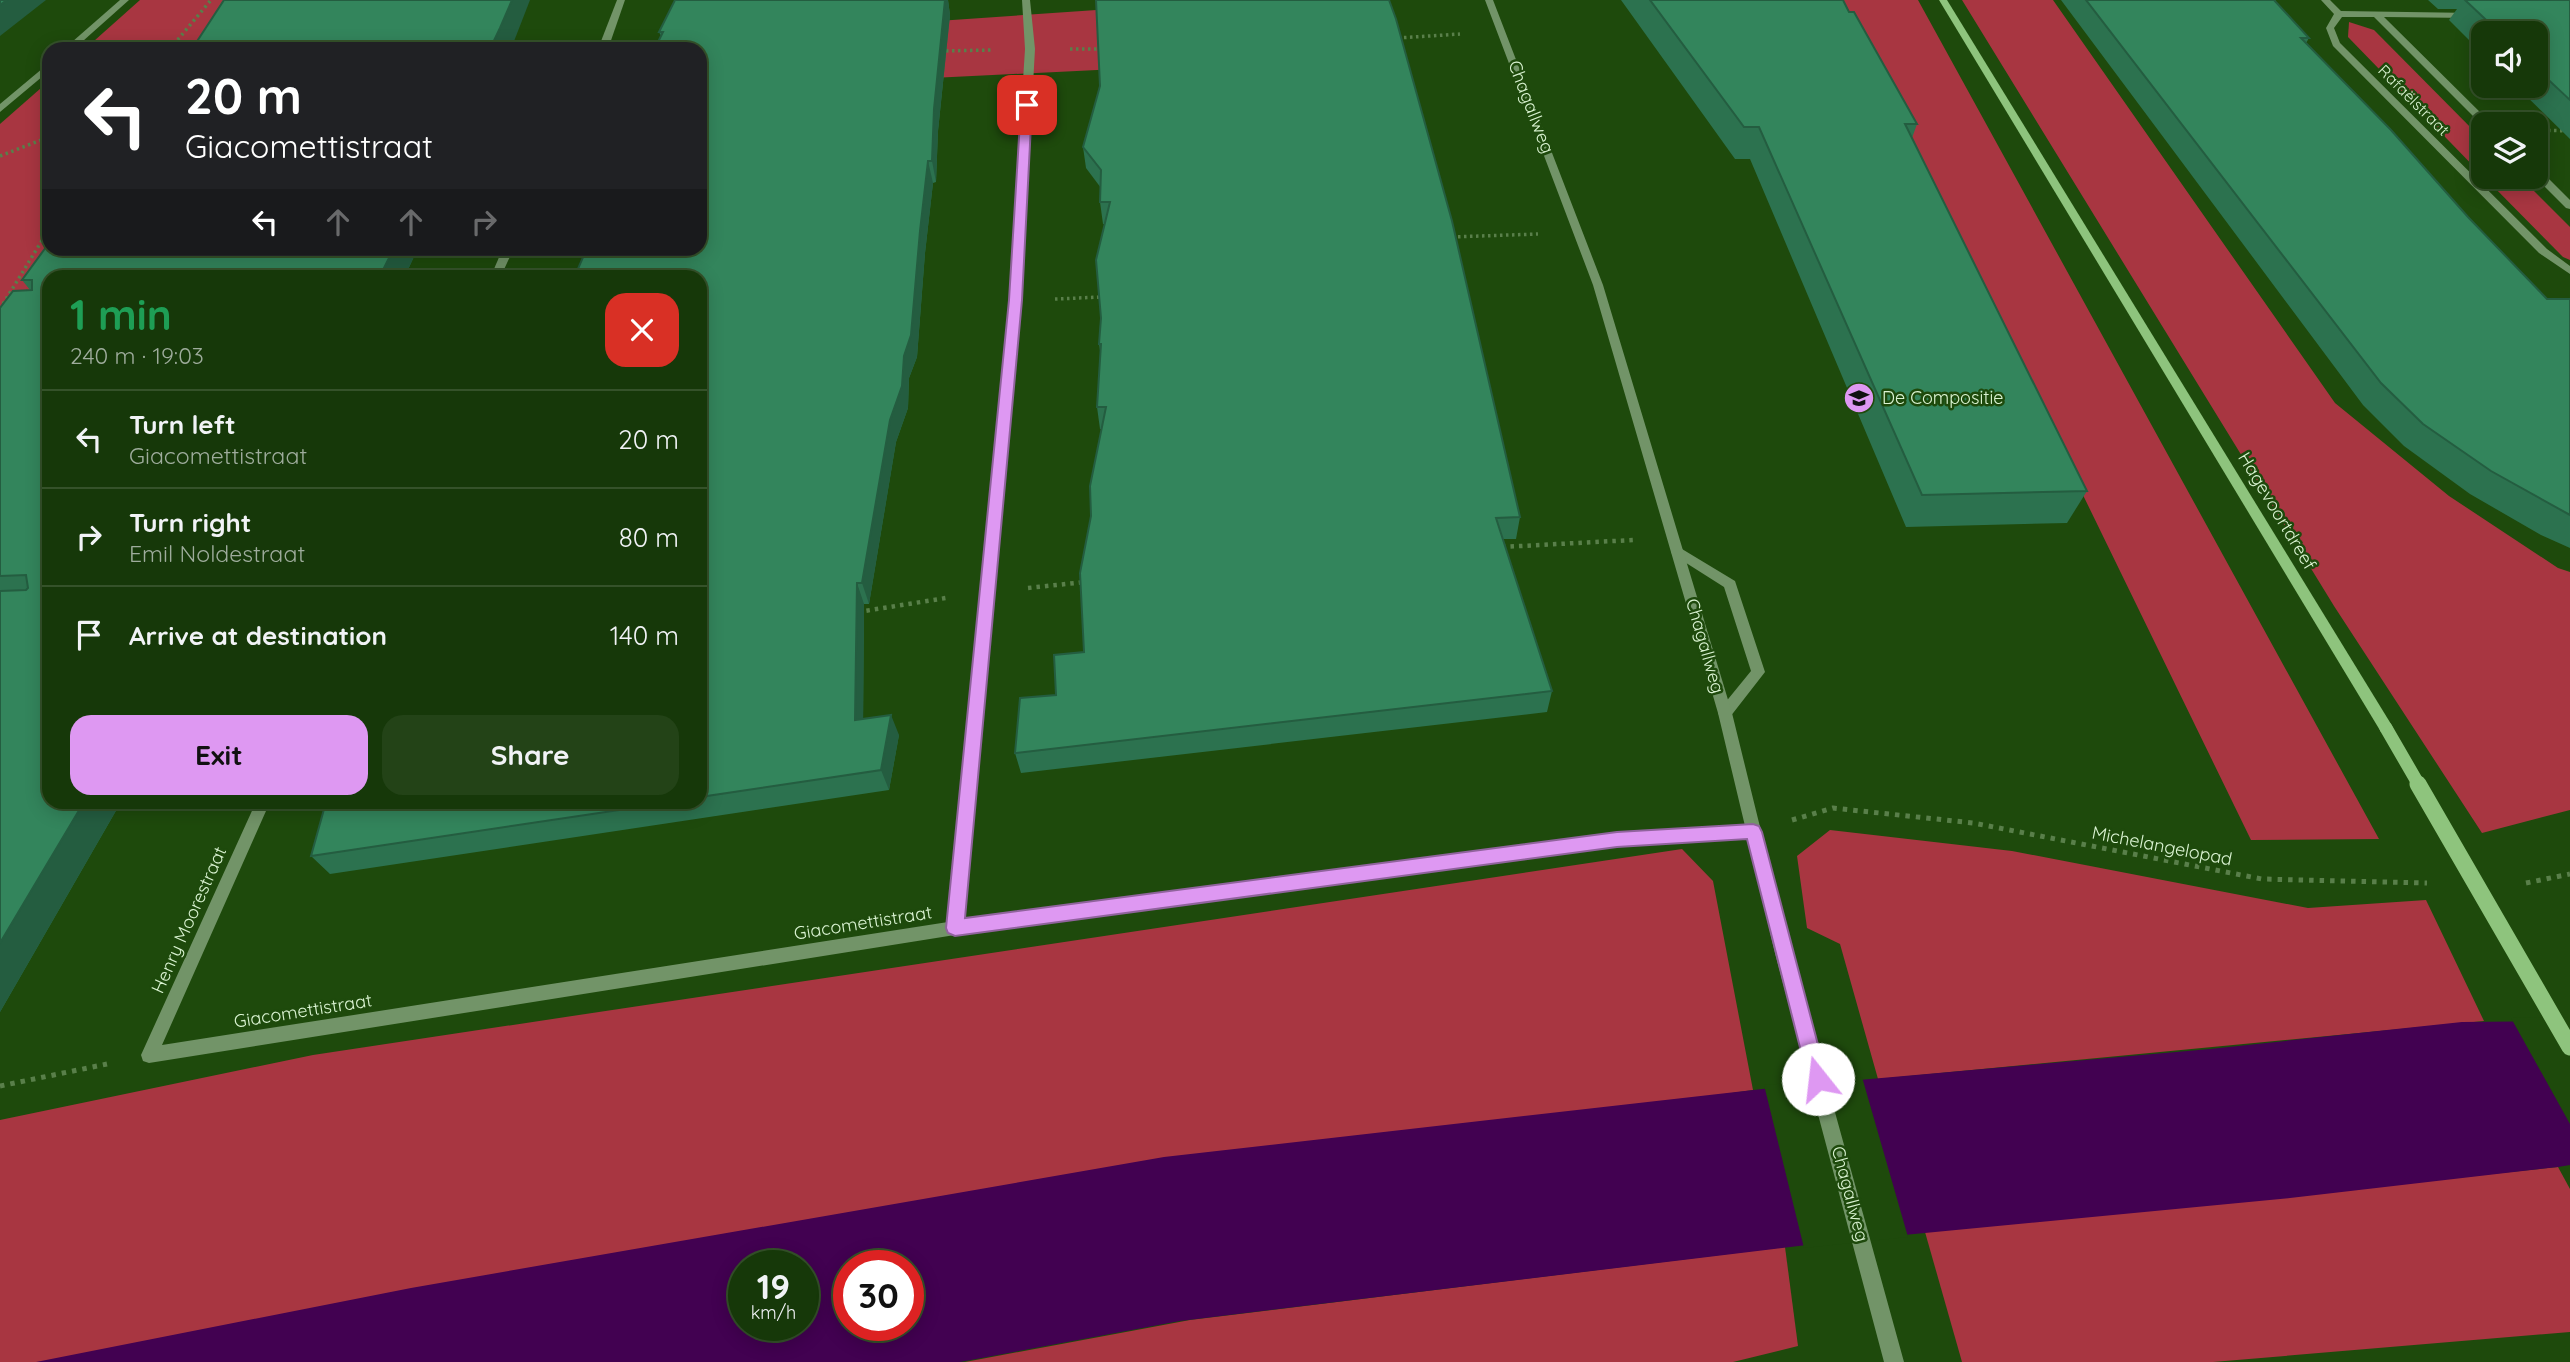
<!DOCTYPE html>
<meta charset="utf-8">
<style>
body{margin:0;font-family:Quicksand,sans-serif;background:#234317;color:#f1f3f6;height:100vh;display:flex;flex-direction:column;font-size:26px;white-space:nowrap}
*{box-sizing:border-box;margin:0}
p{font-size:23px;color:#9eac9c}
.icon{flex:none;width:38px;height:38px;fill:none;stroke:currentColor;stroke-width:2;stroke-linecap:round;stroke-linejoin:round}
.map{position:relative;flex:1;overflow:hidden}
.drawer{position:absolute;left:42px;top:270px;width:665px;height:539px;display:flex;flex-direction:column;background:#163809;border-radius:21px;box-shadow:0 4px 18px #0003,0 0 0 2px #35522a}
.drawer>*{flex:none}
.hud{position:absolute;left:42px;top:42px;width:665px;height:214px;border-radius:21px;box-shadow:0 4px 18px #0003,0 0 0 2px #35522a;background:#202124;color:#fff;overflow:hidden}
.tools{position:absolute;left:2471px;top:21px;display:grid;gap:14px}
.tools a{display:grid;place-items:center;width:77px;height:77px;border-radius:14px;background:#163809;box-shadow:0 4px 18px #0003,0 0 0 2px #35522a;font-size:35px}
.speed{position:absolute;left:728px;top:1250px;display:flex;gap:14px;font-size:35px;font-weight:700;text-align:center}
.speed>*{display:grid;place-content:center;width:91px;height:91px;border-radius:50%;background:#163809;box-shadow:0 4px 18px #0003,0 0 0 2px #35522a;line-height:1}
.speed small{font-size:18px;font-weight:400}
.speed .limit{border:10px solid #d22;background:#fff;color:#111}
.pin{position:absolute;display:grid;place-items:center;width:60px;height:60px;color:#fff;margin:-30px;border-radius:14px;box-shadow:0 4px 10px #0006}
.me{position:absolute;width:77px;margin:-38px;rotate:344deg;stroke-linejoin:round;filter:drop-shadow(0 0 5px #0008)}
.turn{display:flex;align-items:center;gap:24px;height:147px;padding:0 28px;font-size:32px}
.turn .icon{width:91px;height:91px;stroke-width:2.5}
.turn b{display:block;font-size:49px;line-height:60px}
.lanes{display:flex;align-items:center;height:66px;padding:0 28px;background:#0003;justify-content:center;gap:35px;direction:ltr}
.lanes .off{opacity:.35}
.round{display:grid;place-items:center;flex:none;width:74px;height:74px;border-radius:21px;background:#234317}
.summary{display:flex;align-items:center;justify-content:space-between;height:119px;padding:0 28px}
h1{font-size:42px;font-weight:700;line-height:52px;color:#1e9e55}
.primary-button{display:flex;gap:14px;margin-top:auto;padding:14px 28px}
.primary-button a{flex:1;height:80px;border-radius:21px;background:#de98f2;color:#111;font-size:28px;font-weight:700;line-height:80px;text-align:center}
.primary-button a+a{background:#234317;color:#f1f3f6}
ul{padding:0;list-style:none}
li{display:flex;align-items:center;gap:21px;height:98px;padding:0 28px;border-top:2px solid #35522a}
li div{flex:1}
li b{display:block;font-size:26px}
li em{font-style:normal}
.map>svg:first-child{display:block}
</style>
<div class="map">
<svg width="2570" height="1362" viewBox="0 0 2570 1362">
<rect width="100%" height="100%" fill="#1e4a0c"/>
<g fill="#a83641">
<path d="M140,0H244L210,49H85Z"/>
<path d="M1832,0H1918L2379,839L2251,840L1856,29Z"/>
<path d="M1962,0H2053L2335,403L2449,496L2558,568L2570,572V810L2482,833L2334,606Z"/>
<path d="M1228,1L1239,63L810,84L821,29Z"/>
<path d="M2349,22L2374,30L2483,140V176L2348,37Z"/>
<path d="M49,81V276L0,344V124Z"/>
<path d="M2484,177H2520L2570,227V260L2563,257Z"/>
<path d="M1830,830L2012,851L2308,908L2426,900L2484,1021L1878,1079L1840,944L1807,928L1797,856Z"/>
<path d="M1682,849L1713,881L1753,1090L645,1248L92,1362H0V1120L313,1055Z"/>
<path d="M2558,1167L2570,1189V1332L2213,1362H1962L1925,1232Z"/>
<path d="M1785,1247L1798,1346L1733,1362H965L1190,1320Z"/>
</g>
<path fill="#420151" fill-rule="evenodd" d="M2570,1021V1165L2558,1167L2290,1198L1831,1242L1180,1321L960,1362H36L411,1288L1164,1157L1780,1087L2210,1049L2462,1022ZM744,1265H803V1325H744ZM849,1265H908V1325H849Z"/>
<g fill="#1e4a0c">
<path d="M2570,1017V1124L2511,1018Z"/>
<path d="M1862,1077L1908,1237L1804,1248L1764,1085Z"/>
</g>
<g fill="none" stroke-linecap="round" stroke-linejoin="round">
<g stroke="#597f4a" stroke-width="3.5" stroke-dasharray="2.5 3.5" stroke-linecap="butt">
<path d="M1398,38L1460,34"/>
<path d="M170,49L211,0"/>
<path d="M1070,49H1103"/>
<path d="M940,51L991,50"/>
<path d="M2536,130L2570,131"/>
<path d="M0,156L49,137"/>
<path d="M1452,237L1538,234"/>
<path d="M1055,299L1102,297"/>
<path d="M0,309L49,229"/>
</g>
<g stroke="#597f4a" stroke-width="4.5" stroke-dasharray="3.5 5" stroke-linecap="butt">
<path d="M1502,547L1633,540"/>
<path d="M1028,588L1085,582"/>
<path d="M858,612L946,598"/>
</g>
<g stroke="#597f4a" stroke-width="5" stroke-dasharray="4.5 6" stroke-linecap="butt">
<path d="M1792,820L1833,808L1973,823L2262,879L2427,883"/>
<path d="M2526,883L2570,874"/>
<path d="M0,1086L107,1064"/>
</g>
<path fill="#729468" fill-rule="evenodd" d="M1677,546L1735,581L1765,672L1730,717H1720L1718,713L1720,709L1751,671L1724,587L1672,554L1671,551L1672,548Z"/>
<g fill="#729468" fill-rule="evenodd">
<path d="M120,0H129L74,49H64Z"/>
<path d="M617,0H625L608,49H598Z"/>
<path d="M1022,0H1030L1035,49L1021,300L964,920L1617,832L1745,826L1718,713L1593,285L1485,0H1493L1603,285L1732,713L1791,953L1904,1362H1884L1775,953L1748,839L1617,846L955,935L149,1063L143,1061L141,1055L256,802H270L162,1045L948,922L1009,300L1025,49Z"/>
<path d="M2321,0H2330L2341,11L2474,13V17L2471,18L2384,17L2492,124L2483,126L2374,17H2342L2334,28L2340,43L2547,249L2570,266V274L2539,253L2333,46L2326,28L2334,14Z"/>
<path d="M49,63V71L0,112V104Z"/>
<path d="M2536,169L2540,170L2570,200V209L2566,208L2535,177Z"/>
<path d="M503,248H514L501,276H491Z"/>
</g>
<path fill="#8ec47d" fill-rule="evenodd" d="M1939,0H1947L2391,724L2393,728L2391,732H2381Z"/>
<path stroke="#8ec47d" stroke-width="13" d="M2386,728L2419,785"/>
<path stroke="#8ec47d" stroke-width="17" d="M2418,784L2570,1047"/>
</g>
<g fill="#2c724f">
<path d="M675,0H948L950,15L938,131L936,182L933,183L925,253L917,357L909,378L908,408L896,442L869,604H864L863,719L899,735L889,790L330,874L311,856L326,802H700V276H580L577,271L700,49H655L661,36L659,32Z"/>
<path d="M1621,0H1843L1849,12L1917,124L1912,138L2087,491L2067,523L1906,527L1750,159H1735Z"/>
<path d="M2061,0H2276L2275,1L2309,38L2306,43L2468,217L2547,299H2570V548L2541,535L2470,494L2404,446L2363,405Z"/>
<path d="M2428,0H2570V139L2516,86H2536V33H2483V54L2449,20L2457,9H2438Z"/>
<path d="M1083,147L1520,517L1516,539H1503L1552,691L1547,712L1021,773L1015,753L1056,695L1084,652L1091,516L1102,429H1100L1097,407L1101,357L1099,344L1105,224H1103L1100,202L1101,188L1086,168Z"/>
<path d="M49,243V248H418L405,276H49V802H121L0,1012V308L13,291L30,290L22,280Z"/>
</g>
<g fill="#245d40">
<path d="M7,0H46L0,36V5Z"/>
<path d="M512,0H530L511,49H490Z"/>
<path d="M944,0H948L950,15L938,131L936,182L932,161L934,109Z"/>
<path d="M928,161L933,183L925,253L917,357L909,378L908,408L896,442L869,604L862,583L890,420L904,356Z"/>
<path d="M394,248H418L405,276H380Z"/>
<path d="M857,583L864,604L863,740L855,720Z"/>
<path d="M891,715L899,735L889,790L881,770Z"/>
<path d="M84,802H121L0,1012V943Z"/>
</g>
<g fill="#33855c" stroke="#245d40" stroke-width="2">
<path d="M0,0H7L0,5Z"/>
<path d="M224,0H512L500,28L490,49H192Z"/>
<path d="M675,0H945L934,109L932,161H928L920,231L911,335L904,356L902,386L890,420L862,583H857L855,720L891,715L881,770L700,797V276H585L589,270L577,271L587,248H700V49H674L675,47L655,48L663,32H659Z"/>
<path d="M1096,0H1389L1396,19L1452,221L1520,517L1496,518L1552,691L1015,753L1020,698L1056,695L1054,655L1084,652L1080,573L1091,516L1090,486L1106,407H1097L1101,344H1099L1101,318L1096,260L1110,202H1100L1101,170L1083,147L1100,86Z"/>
<path d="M1650,0H1843L1849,12H1854L1917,124H1905L2087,491L1922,495L1759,127H1744Z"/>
<path d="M2086,0H2274L2309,38H2301L2391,130L2468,217L2547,299H2570V515L2491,471L2423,424L2381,383Z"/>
<path d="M2465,0H2570V100L2536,68V33H2500Z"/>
<path d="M49,243V248H394L380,276H49V802H84L0,943V591L26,590L28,588L26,575L0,576V308L13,291L32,290V280H22Z"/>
<path d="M326,802H673L311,856Z"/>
</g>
<path fill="#de98f2" stroke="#90639d" stroke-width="2" d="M1027,102L1032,105L1022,300L965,918L1617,832L1753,824L1759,826L1762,832L1827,1079L1824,1085L1818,1088L1811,1085L1808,1079L1747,839L1617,847L955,936L948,933L946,928L1009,300L1021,105Z"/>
<defs>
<g id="school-disc" transform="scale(1.575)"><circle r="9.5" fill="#de98f2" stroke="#1e4a0c"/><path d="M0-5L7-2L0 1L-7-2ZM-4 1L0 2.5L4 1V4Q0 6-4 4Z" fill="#111"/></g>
</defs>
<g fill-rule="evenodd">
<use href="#school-disc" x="1859" y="398"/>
</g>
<g text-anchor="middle" stroke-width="5" stroke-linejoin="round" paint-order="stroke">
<g font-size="16" fill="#dbf4d3" stroke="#1e4a0c">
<text transform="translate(2414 100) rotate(45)" y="6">Rafaëlstraat</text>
</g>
<g font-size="18" fill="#dbf4d3" stroke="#1e4a0c">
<text transform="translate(1531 107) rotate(69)" y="6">Chagallweg</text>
<text transform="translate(2277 511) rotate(59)" y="6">Hagevoortdreef</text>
<text transform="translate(1705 646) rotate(74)" y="6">Chagallweg</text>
<text transform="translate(2162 846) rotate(11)" y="6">Michelangelopad</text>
<text transform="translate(189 920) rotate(-66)" y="6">Henry Moorestraat</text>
<text transform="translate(863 923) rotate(-9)" y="6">Giacomettistraat</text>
<text transform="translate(303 1011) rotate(-9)" y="6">Giacomettistraat</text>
<text transform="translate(1850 1194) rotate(75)" y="6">Chagallweg</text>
</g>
<g font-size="18" fill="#dbf4d3" stroke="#1e4a0c" text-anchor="start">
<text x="1882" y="404">De Compositie</text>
</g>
</g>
</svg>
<div class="tools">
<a><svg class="icon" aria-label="sound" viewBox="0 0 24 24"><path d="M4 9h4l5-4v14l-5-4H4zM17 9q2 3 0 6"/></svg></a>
<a><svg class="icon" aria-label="layers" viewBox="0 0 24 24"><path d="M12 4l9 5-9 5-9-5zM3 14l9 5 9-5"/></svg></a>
</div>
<div class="speed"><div>19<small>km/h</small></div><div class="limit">30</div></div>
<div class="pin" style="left:1027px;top:105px;background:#d93025"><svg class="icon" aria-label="arrive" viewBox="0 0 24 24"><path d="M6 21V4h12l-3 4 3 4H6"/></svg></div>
<svg class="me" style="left:1818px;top:1079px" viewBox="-20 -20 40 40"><circle r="19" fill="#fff"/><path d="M0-13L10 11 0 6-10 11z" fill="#de98f2"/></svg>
<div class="hud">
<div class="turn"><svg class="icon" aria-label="left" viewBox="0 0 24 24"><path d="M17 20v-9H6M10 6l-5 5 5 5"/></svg><div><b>20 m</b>Giacomettistraat</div></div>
<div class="lanes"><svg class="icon" aria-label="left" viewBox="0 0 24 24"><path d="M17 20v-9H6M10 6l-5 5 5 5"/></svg><svg class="icon off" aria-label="ahead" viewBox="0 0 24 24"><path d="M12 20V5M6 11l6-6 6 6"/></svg><svg class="icon off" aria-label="ahead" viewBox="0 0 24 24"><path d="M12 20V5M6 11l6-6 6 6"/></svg><svg class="icon off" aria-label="right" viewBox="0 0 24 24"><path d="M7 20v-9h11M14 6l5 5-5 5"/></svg></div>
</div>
<section class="drawer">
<div class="summary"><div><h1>1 min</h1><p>240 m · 19:03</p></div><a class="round" style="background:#d93025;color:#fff"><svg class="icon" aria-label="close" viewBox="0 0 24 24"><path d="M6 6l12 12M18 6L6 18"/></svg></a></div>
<ul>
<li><svg class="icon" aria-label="left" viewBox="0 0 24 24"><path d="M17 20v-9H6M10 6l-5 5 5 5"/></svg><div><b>Turn left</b><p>Giacomettistraat</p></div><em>20 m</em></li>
<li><svg class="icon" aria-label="right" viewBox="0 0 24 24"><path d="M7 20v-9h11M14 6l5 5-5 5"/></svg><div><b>Turn right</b><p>Emil Noldestraat</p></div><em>80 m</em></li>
<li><svg class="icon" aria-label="arrive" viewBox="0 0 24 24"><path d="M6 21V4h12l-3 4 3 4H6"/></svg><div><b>Arrive at destination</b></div><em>140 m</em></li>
</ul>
<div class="primary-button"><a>Exit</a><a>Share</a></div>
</section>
</div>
